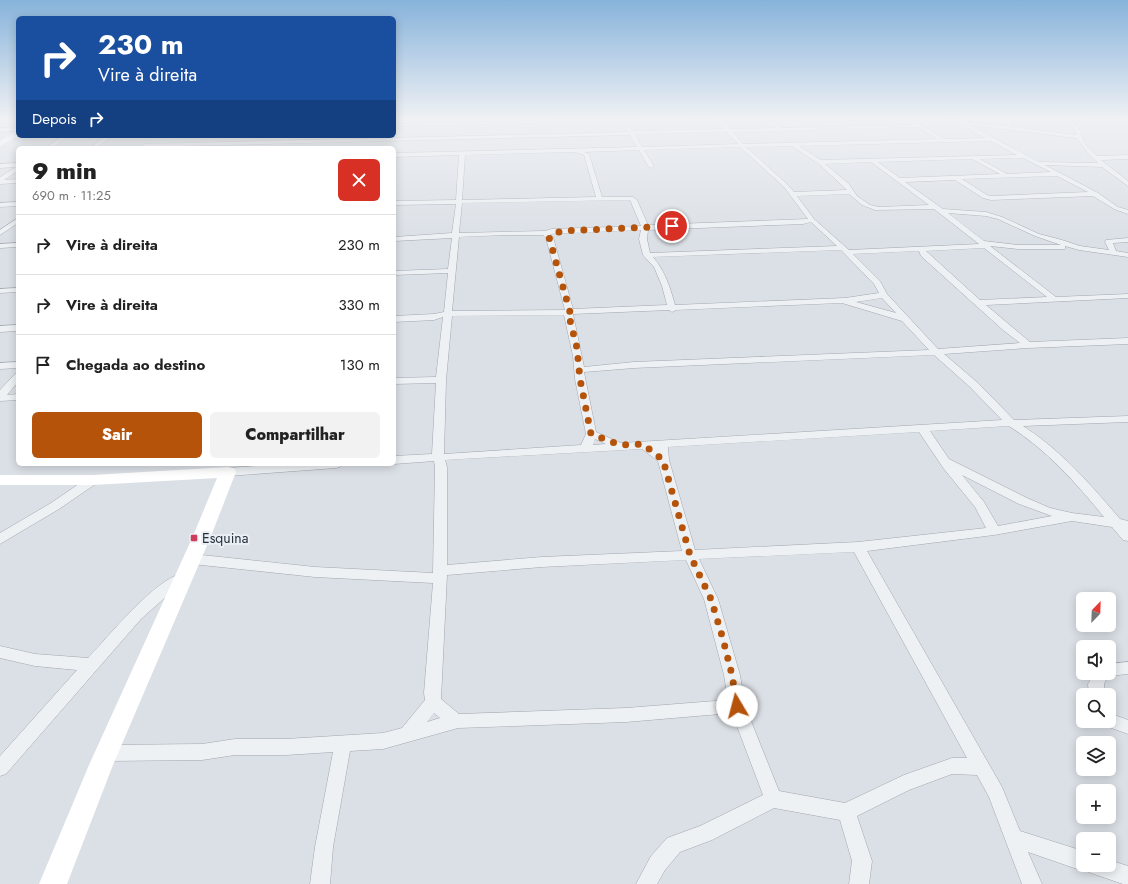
<!DOCTYPE html>
<html lang="pt">
<meta charset="utf-8">
<style>
body{margin:0;font-family:Jost,sans-serif;background:#f2f2f2;color:#222;height:100vh;display:flex;flex-direction:column;font-size:15px;white-space:nowrap}
*{box-sizing:border-box;margin:0}
p{font-size:13px;color:#767676}
.icon{flex:none;width:22px;height:22px;fill:none;stroke:currentColor;stroke-width:2;stroke-linecap:round;stroke-linejoin:round}
.map{position:relative;flex:1;overflow:hidden}
.panel{position:absolute;left:16px;top:146px;width:380px;height:320px;display:flex;flex-direction:column;background:#fff;border-radius:6px;box-shadow:0 2px 10px #0003}
.panel>*{flex:none}
.top-card{position:absolute;left:16px;top:16px;width:380px;height:122px;border-radius:6px;box-shadow:0 2px 10px #0003;background:#1a4fa0;color:#fff;overflow:hidden}
.needle{width:26px;rotate:23deg}
.buttons{position:absolute;left:1076px;top:592px;display:grid;gap:8px}
.buttons a{display:grid;place-items:center;width:40px;height:40px;border-radius:6px;background:#fff;box-shadow:0 2px 10px #0003;font-size:20px}
.pin{position:absolute;display:grid;place-items:center;width:34px;height:34px;color:#fff;margin:-17px;border:2px solid #fff;border-radius:50%;box-shadow:0 1px 4px #0007}
.me{position:absolute;width:44px;margin:-22px;rotate:352deg;stroke-linejoin:round;filter:drop-shadow(0 0 3px #0008)}
.turn{display:flex;align-items:center;gap:14px;height:84px;padding:0 16px;font-size:18px}
.turn .icon{width:52px;height:52px;stroke-width:2.5}
.turn b{display:block;font-size:28px;line-height:34px}
.then{display:flex;align-items:center;height:38px;padding:0 16px;background:#0003;gap:8px;font-size:15px}
.round{display:grid;place-items:center;flex:none;width:42px;height:42px;border-radius:6px;background:#f2f2f2}
.headline{display:flex;align-items:center;justify-content:space-between;height:68px;padding:0 16px}
h1{font-size:24px;font-weight:800;line-height:30px}
.action{display:flex;gap:8px;margin-top:auto;padding:8px 16px}
.action a{flex:1;height:46px;border-radius:6px;background:#b45309;color:#fff;font-size:16px;font-weight:800;line-height:46px;text-align:center}
.action a+a{background:#f2f2f2;color:#222}
ul{padding:0;list-style:none}
li{display:flex;align-items:center;gap:12px;height:60px;padding:0 16px;border-top:1px solid #e0e0e0}
li div{flex:1}
li b{display:block;font-size:15px}
li em{font-style:normal}
.map>svg:first-child{display:block}
</style>
<div class="map">
<svg width="1128" height="884" viewBox="0 0 1128 884">
<rect width="100%" height="100%" fill="#dbe0e6"/>
<g fill="none" stroke-linecap="round" stroke-linejoin="round">
<g stroke="#a1a7b0" stroke-width="1">
<g id="street">
<path d="M665,118H713L711,119L394,126L396,124Z"/>
<path d="M716,118H720L730,129L776,128L763,118H768L781,128L913,125L903,118H908L945,139L985,138L950,118H955L964,122L1006,126L1008,118H1012L1011,127L1076,135V131L1065,118H1069L1081,131L1082,137L1085,144L1097,156L1128,155V159L1101,160L1128,181V186L1102,167L1045,165L1098,193L1118,207L1128,210V214L1114,209L1093,196L991,200L983,198L955,180L905,182L943,209L986,212L1002,217L1039,234L1062,240L1080,246L1109,250L1105,242L1106,240L1128,238V242L1113,243L1116,251L1128,253V257L1079,250L1065,246V249H1018L990,246L1056,297L1128,294V298L986,305L1030,342L1128,338V344L1028,348L944,354L978,383L1014,420L1128,416V422L1023,426C1061,450 1091,485 1120,519L1128,521V541L1123,540L1112,527L1072,521L994,535L867,551L1002,787L1020,831L1083,851V865H1109V860L1128,866V884H1123L1088,872L1087,869L1083,871L1028,852L1042,884H1022L989,797L977,775L952,774L909,790L857,816L872,861L869,884H849L852,861L840,820L774,808L712,840L680,852L665,870L657,884H636L651,856L667,838L700,826L763,795L732,713L626,722L458,728L383,749L350,751L333,847L330,884H310L315,847L333,752L286,755H235L202,760L106,761L100,759L98,753L100,747L106,745L202,744L235,739H286L383,733L402,728L425,700L424,693L433,583L315,577L192,564L187,562L185,559L187,556L192,554L315,567L433,573L435,467L434,461L394,464V456L432,454L436,383L394,384V378L436,377L443,317L434,320L394,322V316L434,314L444,312L448,273L394,275V271L448,269L452,238L394,241V237L452,233L456,204L394,205V201L456,200L459,155L394,157V153L637,147L630,135L145,147L142,145L143,144L628,132L626,127L628,126L633,131L725,129ZM969,125L1077,138L1088,153L1098,163L1039,162ZM918,127L937,139L743,144L733,132ZM727,132L738,144L642,147L635,134ZM991,141L1017,155L821,160L799,146ZM792,146L819,164L847,190L794,192L788,185L746,147ZM740,147L784,187L808,219L648,225L637,200L633,197H602L589,154L584,152L639,150L648,166L651,168L654,166L644,150ZM575,152L584,155L596,197L462,200L465,155ZM1023,158L1051,172L1007,174L980,159ZM972,159L1000,174L900,178L878,162ZM871,162L929,205L879,207L870,205L857,196L849,184L825,164ZM1057,176L1088,192L991,196L987,195L962,179ZM849,194L862,205L875,210L934,209L979,244L849,250L814,219L797,196ZM630,200L641,226L552,229L545,231L459,233L462,203ZM948,213L986,216L998,219L1035,236L1061,245H1018L984,241ZM811,222L837,246L650,253L647,239L648,230L803,224ZM641,230L639,239L643,255L654,267L662,286L667,305L573,309L553,237L550,234ZM507,235H543L546,238L565,310L452,311L459,237ZM984,248L1047,297L980,300L926,251ZM841,250L874,284L879,293L845,298L675,305C670,287 665,271 653,257ZM919,251L921,256L1003,330L1020,343L938,349L887,294L880,281L853,254ZM882,298L896,313L856,302ZM842,303L902,321L929,350L634,362L584,367L573,314L669,310L672,312L676,310ZM564,315L573,356L575,379L586,434L581,445L444,454L446,380L452,316ZM934,355L970,387L1002,420L621,443L596,432L584,372L634,368ZM1009,426C1047,450 1076,483 1104,517L1072,513L1050,508L1027,498L949,459L930,431ZM919,432L944,469L975,507L986,528L858,542L695,550L669,460L668,447ZM595,439L606,444L593,445ZM642,449L658,461L682,551L542,557L447,565V467L445,460ZM962,475L1019,504L1052,516L998,526L984,502ZM854,552L967,758H952L904,775L845,803L779,791L745,706L740,675L718,599L699,559ZM686,560L704,599L724,675L728,700L626,708L459,714L441,699L447,575L542,567ZM434,713L440,718L427,722Z"/>
<path d="M1089,118H1099L1128,122V124Z"/>
<path d="M18,127V131L0,132V128Z"/>
<path d="M63,136H69L52,148H45Z"/>
<path d="M106,136H112L96,148H90Z"/>
<path d="M18,163V171L4,180L18,179V183L0,184V177L16,167L0,168V164Z"/>
<path d="M18,202V206L0,207V203Z"/>
<path d="M18,218V223L0,235V230Z"/>
<path d="M18,243V247L0,248V244Z"/>
<path d="M18,288V292L0,293V289Z"/>
<path d="M18,325V331L0,332V326Z"/>
<path d="M18,362V368L0,369V363Z"/>
<path d="M18,373V382L7,395L18,394V400L0,401V390L15,374Z"/>
<path d="M287,464H342L340,467L336,468L228,476L224,475L222,472L224,469L228,468Z"/>
<path d="M93,476L97,477L99,480L97,483L59,509L0,544V533L51,503L89,477Z"/>
<path d="M182,573L187,574L189,578L187,582L168,595L141,619L6,774L0,776V756L77,670L35,666L0,658V646L35,654L88,658C110,635 152,582 182,573Z"/>
<path d="M1128,662V674L1108,676L1104,684L1105,695H1089L1088,684L1094,673H1109V664Z"/>
<path d="M1109,713L1128,720V734L1103,725L1101,721H1109Z"/>
</g>
</g>
<use href="#street" fill="#eef1f4" fill-rule="evenodd"/>
<g fill="#fff" fill-rule="evenodd">
<path d="M15,131H18V136L0,146V141Z"/>
<path d="M228,467L234,468L236,472L211,536L113,765L67,884H39L89,765L193,536L217,478L93,485H0V475H93Z"/>
</g>
</g>
<linearGradient id="sky" x2="0" y2="1"><stop stop-color="#87b3db"/><stop offset="0.49" stop-color="#eff1f4"/><stop offset="1" stop-color="#eff1f4" stop-opacity="0"/></linearGradient>
<rect width="1128" height="241" fill="url(#sky)"/>
<g fill="none" stroke-linecap="round" stroke-linejoin="round">
<path stroke="#b45309" stroke-width="7" stroke-dasharray="0 12.6" d="M672,226L561,231L549,237L570,312H568L577,348L580,379L591,434L620,445L643,444L663,460L690,555L711,599L723,639L732,675L737,706"/>
</g>
<rect fill="#d03c5c" stroke="#ebeff4" stroke-width="1.5" x="190" y="534" width="8" height="8" rx="2"/>
<g text-anchor="middle" stroke-width="4" stroke-linejoin="round" paint-order="stroke">
<g font-size="14" fill="#252f3c" stroke="#ebeff4" text-anchor="start">
<text x="202" y="543">Esquina</text>
</g>
</g>
</svg>
<div class="buttons">
<a><svg class="needle" viewBox="-14 -14 28 28"><path d="M0-13l5 13h-10z" fill="#e53935"/><path d="M0 13l5-13h-10z" fill="#767676"/></svg></a>
<a><svg class="icon" aria-label="sound" viewBox="0 0 24 24"><path d="M4 9h4l5-4v14l-5-4H4zM17 9q2 3 0 6"/></svg></a>
<a><svg class="icon" aria-label="search" viewBox="0 0 24 24"><circle cx="10" cy="10" r="6"/><path d="M15 15l6 6"/></svg></a>
<a><svg class="icon" aria-label="layers" viewBox="0 0 24 24"><path d="M12 4l9 5-9 5-9-5zM3 14l9 5 9-5"/></svg></a>
<a>+</a>
<a>−</a>
</div>
<div class="pin" style="left:672px;top:226px;background:#d93025"><svg class="icon" aria-label="arrive" viewBox="0 0 24 24"><path d="M6 21V4h12l-3 4 3 4H6"/></svg></div>
<svg class="me" style="left:737px;top:706px" viewBox="-20 -20 40 40"><circle r="19" fill="#fff"/><path d="M0-13L10 11 0 6-10 11z" fill="#b45309"/></svg>
<div class="top-card">
<div class="turn"><svg class="icon" aria-label="right" viewBox="0 0 24 24"><path d="M7 20v-9h11M14 6l5 5-5 5"/></svg><div><b>230 m</b>Vire à direita</div></div>
<div class="then">Depois<svg class="icon" aria-label="right" viewBox="0 0 24 24"><path d="M7 20v-9h11M14 6l5 5-5 5"/></svg></div>
</div>
<section class="panel">
<div class="headline"><div><h1>9 min</h1><p>690 m · 11:25</p></div><a class="round" style="background:#d93025;color:#fff"><svg class="icon" aria-label="close" viewBox="0 0 24 24"><path d="M6 6l12 12M18 6L6 18"/></svg></a></div>
<ul>
<li><svg class="icon" aria-label="right" viewBox="0 0 24 24"><path d="M7 20v-9h11M14 6l5 5-5 5"/></svg><div><b>Vire à direita</b></div><em>230 m</em></li>
<li><svg class="icon" aria-label="right" viewBox="0 0 24 24"><path d="M7 20v-9h11M14 6l5 5-5 5"/></svg><div><b>Vire à direita</b></div><em>330 m</em></li>
<li><svg class="icon" aria-label="arrive" viewBox="0 0 24 24"><path d="M6 21V4h12l-3 4 3 4H6"/></svg><div><b>Chegada ao destino</b></div><em>130 m</em></li>
</ul>
<div class="action"><a>Sair</a><a>Compartilhar</a></div>
</section>
</div>
